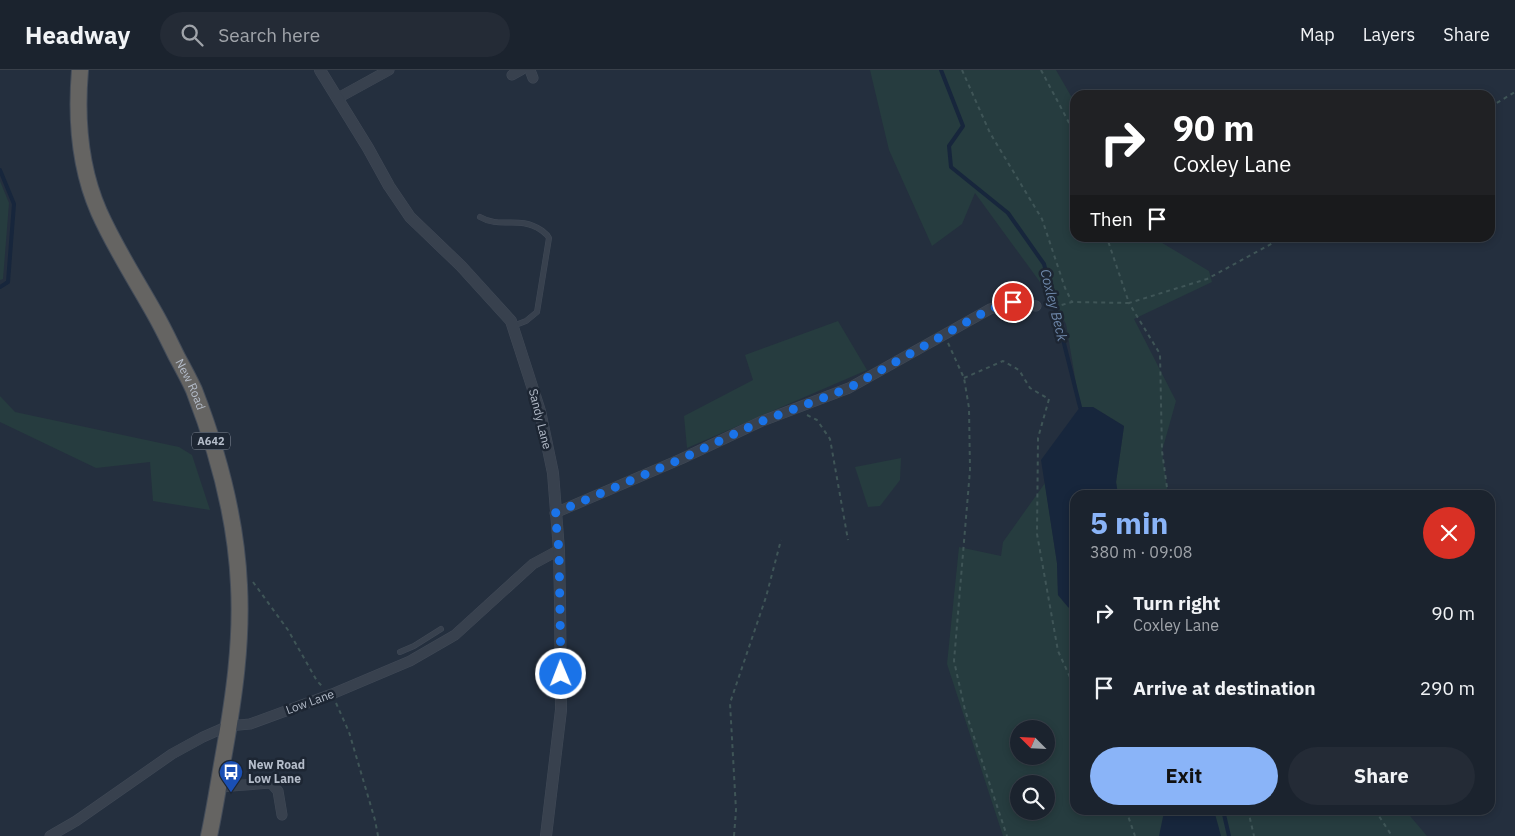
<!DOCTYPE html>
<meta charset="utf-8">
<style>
body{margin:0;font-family:"IBM Plex Sans",sans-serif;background:#242b36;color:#f1f3f6;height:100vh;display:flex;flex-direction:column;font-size:19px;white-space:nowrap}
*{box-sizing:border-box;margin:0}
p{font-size:16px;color:#a0a4aa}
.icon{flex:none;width:28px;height:28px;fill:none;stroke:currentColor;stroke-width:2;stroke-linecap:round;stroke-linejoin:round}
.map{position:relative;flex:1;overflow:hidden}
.panel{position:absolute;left:1070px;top:420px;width:425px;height:325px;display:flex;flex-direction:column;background:#1b232e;border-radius:15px;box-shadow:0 2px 8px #0003,0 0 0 1px #39404a}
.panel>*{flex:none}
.top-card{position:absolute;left:1070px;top:20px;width:425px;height:152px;border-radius:15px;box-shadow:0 2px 8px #0003,0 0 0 1px #39404a;background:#202124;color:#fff;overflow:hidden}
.needle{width:32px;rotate:294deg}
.fabs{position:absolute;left:1010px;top:650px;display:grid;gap:10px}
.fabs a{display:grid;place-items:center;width:45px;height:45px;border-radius:50%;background:#1b232e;box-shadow:0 2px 8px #0003,0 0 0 1px #39404a;font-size:25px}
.pin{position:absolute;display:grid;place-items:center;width:42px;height:42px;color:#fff;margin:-21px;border:2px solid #fff;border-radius:50%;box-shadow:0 1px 5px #0007}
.me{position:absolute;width:55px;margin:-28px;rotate:359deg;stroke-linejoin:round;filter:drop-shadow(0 0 4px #0008)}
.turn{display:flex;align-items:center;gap:18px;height:105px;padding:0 20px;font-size:22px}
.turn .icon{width:65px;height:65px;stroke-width:2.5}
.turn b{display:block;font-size:35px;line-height:42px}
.then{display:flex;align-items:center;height:48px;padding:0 20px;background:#0003;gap:10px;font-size:19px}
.round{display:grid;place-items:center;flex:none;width:52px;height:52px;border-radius:26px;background:#242b36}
.headline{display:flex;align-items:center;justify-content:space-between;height:85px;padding:0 20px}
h1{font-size:30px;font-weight:700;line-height:38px;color:#8ab4f8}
.primary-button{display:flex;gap:10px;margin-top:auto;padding:10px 20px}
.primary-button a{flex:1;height:58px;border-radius:30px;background:#8ab4f8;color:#111;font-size:20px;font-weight:700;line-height:58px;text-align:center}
.primary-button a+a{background:#242b36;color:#f1f3f6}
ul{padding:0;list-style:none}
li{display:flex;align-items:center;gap:15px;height:75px;padding:0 20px}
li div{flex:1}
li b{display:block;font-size:19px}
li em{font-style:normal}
header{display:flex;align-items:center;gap:30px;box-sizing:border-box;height:70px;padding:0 25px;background:#1b232e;border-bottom:1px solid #39404a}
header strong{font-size:24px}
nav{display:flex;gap:28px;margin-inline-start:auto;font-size:18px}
.search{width:350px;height:45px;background:#242b36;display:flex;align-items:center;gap:12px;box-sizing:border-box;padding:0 18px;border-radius:28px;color:#a0a4aa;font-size:19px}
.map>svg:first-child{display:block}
</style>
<header>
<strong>Headway</strong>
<div class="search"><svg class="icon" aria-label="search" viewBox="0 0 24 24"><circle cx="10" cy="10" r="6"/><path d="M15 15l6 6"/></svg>Search here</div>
<nav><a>Map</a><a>Layers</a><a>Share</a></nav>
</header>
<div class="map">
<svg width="1515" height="766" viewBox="0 0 1515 766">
<rect width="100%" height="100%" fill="#242f3e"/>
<g fill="#263c3f" fill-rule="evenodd">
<path d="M870,0H1056L1075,33V168H1154L1209,201L1212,212L1134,249L1176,331L1162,381L1168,425H1118L1116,412L1124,356L1093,337H1080L1066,254L1048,223L975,123L962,154L932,176L889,80Z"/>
<path d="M0,111L9,133L3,209L0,210Z"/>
<path d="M838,251L867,300L687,378L684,346L753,310L745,285Z"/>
<path d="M0,326L15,342L179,377L192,385L210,440L153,431L150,392L96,398L0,352Z"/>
<path d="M901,388L900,410L880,436L868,437L855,397Z"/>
<path d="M1045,413L1057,493L1058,525L1068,537L1075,542V740H1405L1427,766H1003L947,594L959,477L1001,486L1003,472ZM1019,659H1046V686H1019ZM1019,714H1046V741H1019Z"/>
</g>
<g fill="#17263c">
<path d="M1080,337H1093L1124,356L1116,412L1118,425H1075V542L1068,537L1058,525L1057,493L1041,390Z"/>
<path d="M1170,740H1214L1221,766H1159L1164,742Z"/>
</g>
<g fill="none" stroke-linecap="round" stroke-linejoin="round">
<g stroke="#17263c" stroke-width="4">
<path d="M941,0L963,56L949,76L951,97L1008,143L1044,194L1080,337"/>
<path d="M0,100L14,134L8,212L0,217"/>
<path d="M1223,740L1229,766"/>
</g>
<g stroke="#414a57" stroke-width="6">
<g id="service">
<path d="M480,147C500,159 519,145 541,160C545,163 547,164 549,168L537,242L526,251L513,256"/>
<path d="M400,582L414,576L441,559"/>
</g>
</g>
<g stroke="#414a57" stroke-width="11">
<g id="minor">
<path d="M530,0L533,8"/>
<path d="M512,5L521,0"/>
<path d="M338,28L389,0"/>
<path d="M555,443L681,389L760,352L849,318L990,239L1013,232L1036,236"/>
<path d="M218,717L271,713L278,721L282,745"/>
<path d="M50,766L76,751L172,684L203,667L228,656L250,654L332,624L410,591L455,565L533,494L559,480"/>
</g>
</g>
<g stroke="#414a57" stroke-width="12">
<path id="tertiary" d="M320,0L368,78L389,116L410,147L461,196L511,251L540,341L553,403L559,480L560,531L561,640L546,766"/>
</g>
<g stroke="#434c59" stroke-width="18">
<g id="trunk">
<path id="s1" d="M80,0C76,47 80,99 99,142C115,178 136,210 155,244C163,258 170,273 177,287C183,298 189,309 194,320C218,382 236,448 239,515C242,572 234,627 224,683C219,711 215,738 209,766"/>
</g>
</g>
<g stroke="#3f5557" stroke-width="2" stroke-dasharray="4 4" stroke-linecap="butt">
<path d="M962,0L990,63L1042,149L1065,218L1072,232"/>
<path d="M1041,0L1075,64"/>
<path d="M1490,37L1515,22"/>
<path d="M1046,236L1055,237L1072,232L1129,233L1107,168"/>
<path d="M948,273L964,308L969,338L970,400L954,591L965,640L1007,766"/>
<path d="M964,308L1003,291L1019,300L1030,318L1049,329L1038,368L1037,464L1058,581L1075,618"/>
<path d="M807,345L817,350L830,369L848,470"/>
<path d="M1168,425L1162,381L1160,284L1129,233L1207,209L1282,168"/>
<path d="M253,512L288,560L317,611L322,616"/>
<path d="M336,633L349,662L375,750L378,766"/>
<path d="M1126,740L1135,766"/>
<path d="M1248,740L1254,766"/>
<path d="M1375,740L1392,766"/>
<path d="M734,766L736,740L730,633L766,527L781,470"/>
</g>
<use href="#service" stroke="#38414e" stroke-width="5"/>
<use href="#minor" stroke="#38414e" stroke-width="10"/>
<use href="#tertiary" stroke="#38414e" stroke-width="11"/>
<use href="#trunk" stroke="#656462" stroke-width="16"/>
</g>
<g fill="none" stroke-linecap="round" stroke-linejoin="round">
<path stroke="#1a73e8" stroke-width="9" stroke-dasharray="0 16.2" d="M561,604L559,480L555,443L681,389L760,352L849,318L990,239L1013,232"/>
</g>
<defs>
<g id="bus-pin" transform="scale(1.25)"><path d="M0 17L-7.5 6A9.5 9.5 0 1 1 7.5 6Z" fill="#1a4fb4" stroke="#1d2633"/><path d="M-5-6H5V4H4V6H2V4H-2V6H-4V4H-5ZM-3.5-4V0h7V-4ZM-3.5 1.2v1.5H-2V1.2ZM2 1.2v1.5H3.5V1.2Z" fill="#fff"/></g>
</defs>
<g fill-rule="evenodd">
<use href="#bus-pin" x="231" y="702"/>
</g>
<g text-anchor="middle" stroke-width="5" stroke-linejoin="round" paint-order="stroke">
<rect fill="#1d2633" stroke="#878f9c" stroke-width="1" x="192" y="362.5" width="38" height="17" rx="4"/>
<g font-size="11" font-weight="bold" fill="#b4bcc9">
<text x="211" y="375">A642</text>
</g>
<g font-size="12" fill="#b4bcc9" stroke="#1d2633">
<text dy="4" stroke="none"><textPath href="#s1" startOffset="340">New Road</textPath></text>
<text transform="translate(540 349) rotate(76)" y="4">Sandy Lane</text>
<text transform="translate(310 632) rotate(-20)" y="4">Low Lane</text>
</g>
<g font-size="12" font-weight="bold" fill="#b4bcc9" stroke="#1d2633" text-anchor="start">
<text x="248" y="699">New Road<tspan x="248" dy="14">Low Lane</tspan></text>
</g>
<g font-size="14" font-style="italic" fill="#6d86a8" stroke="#1d2633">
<text transform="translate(1054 235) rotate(76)" y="5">Coxley Beck</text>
</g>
</g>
</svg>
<div class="fabs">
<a><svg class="needle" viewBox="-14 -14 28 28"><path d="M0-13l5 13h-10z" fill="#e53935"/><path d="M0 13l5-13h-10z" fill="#a0a4aa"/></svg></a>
<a><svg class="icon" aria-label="search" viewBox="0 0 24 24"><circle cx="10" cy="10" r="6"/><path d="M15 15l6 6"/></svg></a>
</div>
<div class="pin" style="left:1013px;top:232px;background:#d93025"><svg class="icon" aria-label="arrive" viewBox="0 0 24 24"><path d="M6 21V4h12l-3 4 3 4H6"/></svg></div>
<svg class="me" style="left:561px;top:604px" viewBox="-20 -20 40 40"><circle r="17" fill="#1a73e8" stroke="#fff" stroke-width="3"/><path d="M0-11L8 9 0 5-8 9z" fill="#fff"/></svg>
<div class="top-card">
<div class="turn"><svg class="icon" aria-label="right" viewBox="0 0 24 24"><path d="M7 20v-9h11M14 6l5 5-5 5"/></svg><div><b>90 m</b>Coxley Lane</div></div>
<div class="then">Then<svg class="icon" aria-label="arrive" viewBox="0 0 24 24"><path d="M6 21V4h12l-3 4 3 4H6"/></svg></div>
</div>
<section class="panel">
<div class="headline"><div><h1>5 min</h1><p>380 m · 09:08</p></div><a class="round" style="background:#d93025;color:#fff"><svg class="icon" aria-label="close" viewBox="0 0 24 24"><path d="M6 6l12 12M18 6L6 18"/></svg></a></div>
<ul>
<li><svg class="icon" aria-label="right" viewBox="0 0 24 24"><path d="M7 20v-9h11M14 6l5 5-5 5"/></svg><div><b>Turn right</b><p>Coxley Lane</p></div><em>90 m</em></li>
<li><svg class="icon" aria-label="arrive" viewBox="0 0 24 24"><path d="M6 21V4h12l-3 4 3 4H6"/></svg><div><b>Arrive at destination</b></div><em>290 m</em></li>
</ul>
<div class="primary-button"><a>Exit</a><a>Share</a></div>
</section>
</div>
